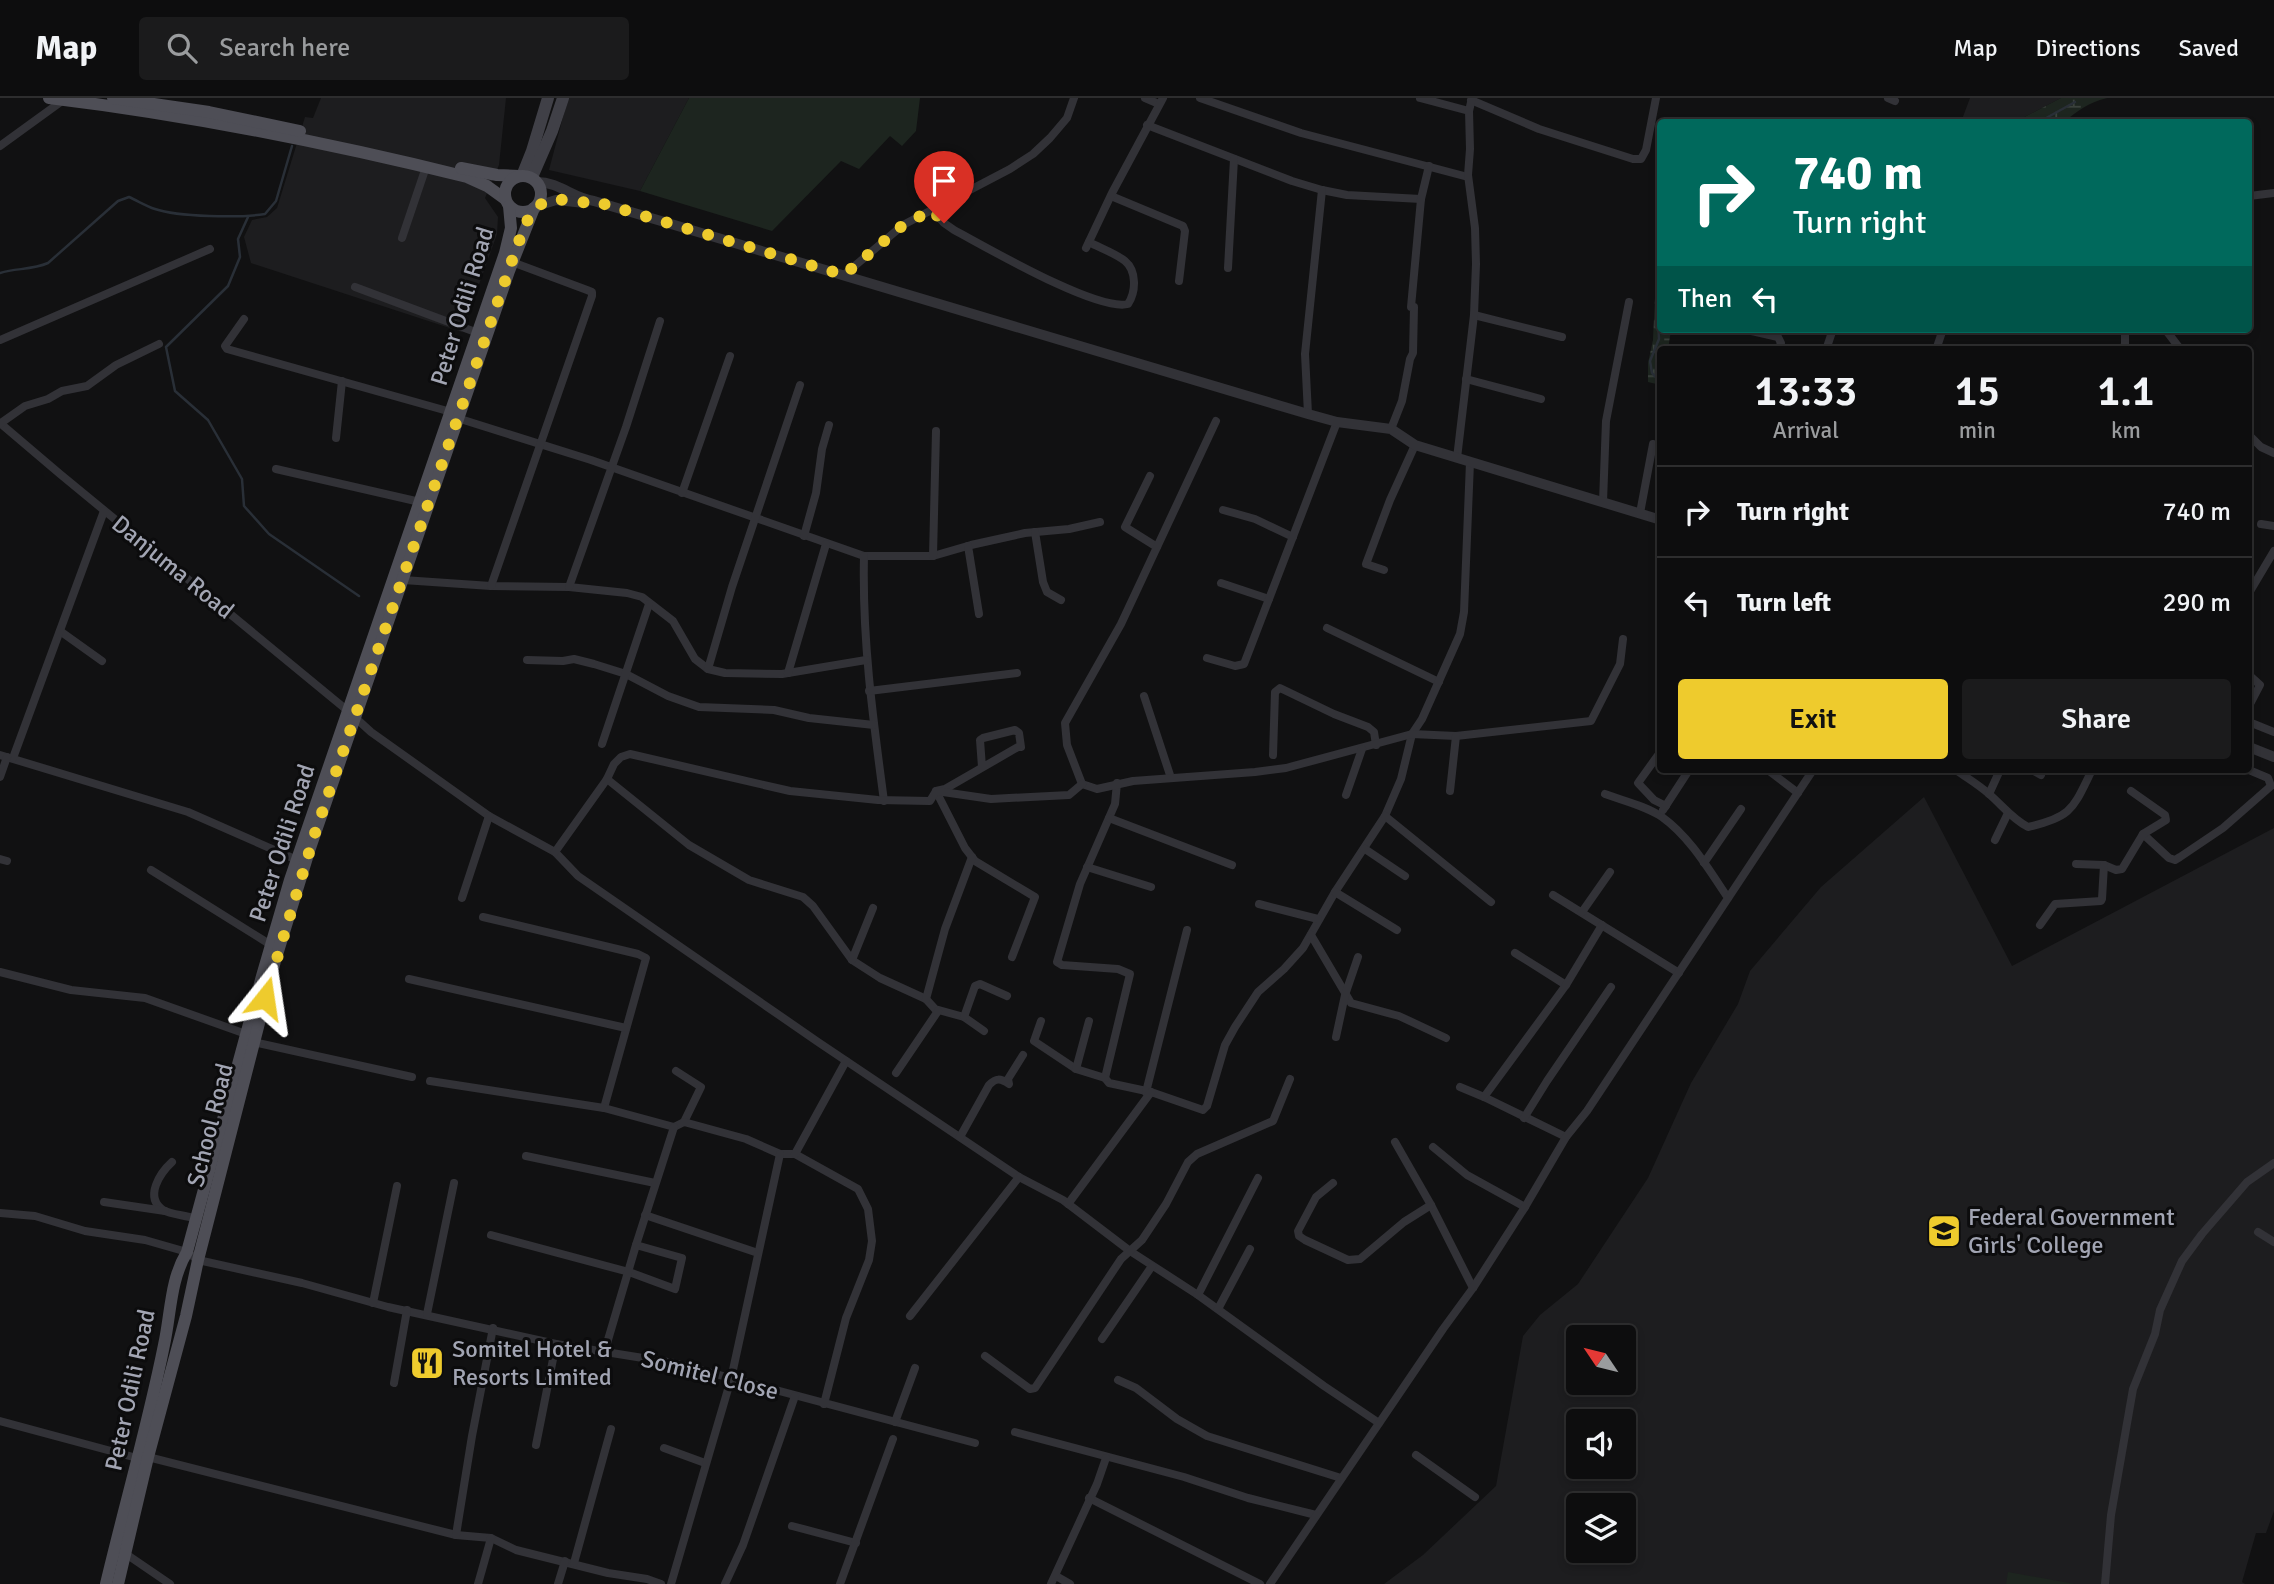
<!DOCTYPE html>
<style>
body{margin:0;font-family:Signika,sans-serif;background:#1b1b1c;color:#f1f3f6;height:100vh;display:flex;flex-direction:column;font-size:26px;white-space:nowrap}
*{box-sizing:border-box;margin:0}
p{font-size:23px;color:#9a9c9e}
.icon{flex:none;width:38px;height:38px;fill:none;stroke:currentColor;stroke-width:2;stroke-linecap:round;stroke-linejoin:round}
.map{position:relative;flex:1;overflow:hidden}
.drawer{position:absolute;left:1657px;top:248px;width:595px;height:427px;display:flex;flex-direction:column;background:#0d0d0e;border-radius:7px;box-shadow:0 4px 10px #0003,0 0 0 2px #2d2d2e}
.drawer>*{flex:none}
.guide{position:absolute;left:1657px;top:21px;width:595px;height:214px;border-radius:7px;box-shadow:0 4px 10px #0003,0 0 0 2px #2d2d2e;background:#00695c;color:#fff;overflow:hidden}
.needle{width:46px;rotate:305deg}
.fabs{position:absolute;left:1566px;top:1227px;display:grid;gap:14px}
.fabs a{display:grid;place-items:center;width:70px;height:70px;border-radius:7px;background:#0d0d0e;box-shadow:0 4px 10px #0003,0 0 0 2px #2d2d2e;font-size:35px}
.pin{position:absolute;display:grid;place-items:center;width:60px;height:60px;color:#fff;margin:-72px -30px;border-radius:50% 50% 50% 0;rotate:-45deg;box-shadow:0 0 7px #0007}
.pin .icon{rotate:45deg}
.me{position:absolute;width:77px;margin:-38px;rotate:15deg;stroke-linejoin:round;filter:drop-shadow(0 0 5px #0008)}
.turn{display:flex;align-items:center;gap:24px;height:147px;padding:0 21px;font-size:32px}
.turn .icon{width:91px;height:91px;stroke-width:2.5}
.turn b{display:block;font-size:49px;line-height:60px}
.then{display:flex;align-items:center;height:66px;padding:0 21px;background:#0003;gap:14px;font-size:26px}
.eta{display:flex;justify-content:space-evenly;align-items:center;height:119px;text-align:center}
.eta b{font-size:42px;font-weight:600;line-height:49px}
.cta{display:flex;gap:14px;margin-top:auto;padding:14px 21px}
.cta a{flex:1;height:80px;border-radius:7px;background:#eecb2d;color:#111;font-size:28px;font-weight:600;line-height:80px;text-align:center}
.cta a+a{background:#1b1b1c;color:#f1f3f6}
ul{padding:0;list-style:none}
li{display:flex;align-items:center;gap:21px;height:91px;padding:0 21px;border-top:2px solid #2d2d2e}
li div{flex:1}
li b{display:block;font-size:26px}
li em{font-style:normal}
header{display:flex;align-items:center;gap:42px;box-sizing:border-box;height:98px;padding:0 35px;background:#0d0d0e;border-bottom:2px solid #2d2d2e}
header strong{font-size:33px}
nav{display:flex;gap:38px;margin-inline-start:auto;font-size:24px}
.search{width:490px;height:63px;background:#1b1b1c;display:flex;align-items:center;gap:18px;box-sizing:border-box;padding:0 24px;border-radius:7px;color:#9a9c9e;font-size:26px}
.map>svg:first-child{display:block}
</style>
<header>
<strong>Map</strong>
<div class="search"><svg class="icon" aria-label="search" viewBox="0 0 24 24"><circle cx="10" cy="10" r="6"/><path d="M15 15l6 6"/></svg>Search here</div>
<nav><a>Map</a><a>Directions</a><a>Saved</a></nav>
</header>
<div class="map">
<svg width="2274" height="1486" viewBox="0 0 2274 1486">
<defs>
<pattern id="wetland-marsh" width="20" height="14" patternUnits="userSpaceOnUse" patternTransform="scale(1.75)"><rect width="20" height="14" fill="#1d251f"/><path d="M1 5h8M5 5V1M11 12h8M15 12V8" fill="none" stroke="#3b423d"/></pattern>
</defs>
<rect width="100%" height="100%" fill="#111112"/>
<g fill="#1d1d1f" fill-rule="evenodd">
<path d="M321,0H506L499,67L485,100L498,119L497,136L462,234L251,165L244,139L252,122L267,119L277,110L305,19L313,20Z"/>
<path d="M568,0H689L640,93L549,72Z"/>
<path d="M1970,0H2061L2015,24H1961Z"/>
<path d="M1924,699L2012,868L2274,730V1413L2266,1435H2256L2242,1484L2245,1486H1384L1423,1457L1496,1388L1523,1238L1540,1217L1578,1186L1648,1080L1691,985L1738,906L1750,873L1821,789ZM1578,1239H1624V1284H1578ZM1578,1323H1624V1368H1578ZM1578,1407H1624V1452H1578Z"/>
</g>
<g fill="#1d251f">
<path d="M689,0H920L916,33L902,48L890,38L859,71L841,63L772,133L640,93Z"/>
<path d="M2008,1474L2075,1486H2006Z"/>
</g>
<g fill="url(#wetland-marsh)">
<path d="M2061,0H2107C2089,4 2077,13 2064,24H2015Z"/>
<path d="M1661,100V231H1671L1668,252H1661V287L1648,284V265L1653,242L1655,200V117Z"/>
</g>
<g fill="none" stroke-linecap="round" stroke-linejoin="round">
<g stroke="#292f37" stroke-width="2.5">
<path d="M2039,24L2075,4"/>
<path d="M248,119L238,141L240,159L228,188L166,249L175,293L208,322L242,381L244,408L269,436L359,498"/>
<path d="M0,175C16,170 32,172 48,165L118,103L129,99C138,103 146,108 155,111C178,119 240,120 265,116L276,103L292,48"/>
<path d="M1661,199L1657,205L1659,241L1650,263L1652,275L1661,285"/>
</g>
<g stroke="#323237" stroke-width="8">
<path d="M1145,0L1159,6"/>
<path d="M1200,0L1301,35L1468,79"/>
<path d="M1420,0L1469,13"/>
<path d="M1888,0L1895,3"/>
<path d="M1471,2L1539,31L1633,61H1641L1646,52L1656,0"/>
<path d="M1147,27L1292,83L1322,92L1347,97L1421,101"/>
<path d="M0,48L62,3"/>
<path d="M1111,98L1183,128L1185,133L1179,183"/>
<path d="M2249,98L2274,95"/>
<path d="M932,112L944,125L954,132C986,149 1097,214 1128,206C1136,194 1137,173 1125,163C1115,155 1100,150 1089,144"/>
<path d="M402,140L426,69"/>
<path d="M1086,150L1112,95L1163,0"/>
<path d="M1228,170L1234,61"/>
<path d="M844,177L903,127L1010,71L1033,56L1050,40L1067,20L1074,0"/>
<path d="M355,189L478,235"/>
<path d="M1474,217L1562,239"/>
<path d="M244,221L225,248L227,251L451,314"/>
<path d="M1743,231L1778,239L1781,245L1778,252"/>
<path d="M2165,231L2181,252"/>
<path d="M0,242L210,151"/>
<path d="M1826,252L1833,231"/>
<path d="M1936,252L1943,231"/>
<path d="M2122,252L2125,246V231"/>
<path d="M1466,281L1541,301"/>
<path d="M1308,316L1305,256L1322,92"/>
<path d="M454,319L591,362L864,458H933L971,447L1025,435L1069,431L1100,424"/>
<path d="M0,325L60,376L348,613L371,634L489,718L555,754L578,778L818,944L1019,1079L1063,1102L1130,1153L1198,1197L1324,1288L1379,1325"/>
<path d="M1,325L25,308L48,301L62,293L87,288L116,267L159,246"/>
<path d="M1391,331L1402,303L1410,261L1413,255L1414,209H1411L1421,101L1429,68"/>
<path d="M2249,337L2261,349L2274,355"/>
<path d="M336,340L342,283"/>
<path d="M1457,360L1474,217L1476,166L1475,130L1468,77L1470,51L1469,13L1472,0"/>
<path d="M276,371L420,404"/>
<path d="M1150,378L1125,429L1157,449"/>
<path d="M682,395L730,258"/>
<path d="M1603,404L1606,323L1629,204"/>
<path d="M1223,412L1255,421L1293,439"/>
<path d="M1640,415L1653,346"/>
<path d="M2261,426L2274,428"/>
<path d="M1035,434L1043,484L1047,494L1061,502"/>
<path d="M804,438L816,395L822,351L829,327"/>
<path d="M968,448L979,516"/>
<path d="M864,458C862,541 873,621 884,703"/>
<path d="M933,458L936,333"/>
<path d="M1384,472L1366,466L1390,402L1415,347"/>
<path d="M403,482L491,488L569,489L627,495L642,499L673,523L695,561L708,571L725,575L782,576L866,562"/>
<path d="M1221,485L1269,501"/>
<path d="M491,488L592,198V194L587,192L512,164"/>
<path d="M569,489L626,329L660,223"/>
<path d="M2249,495L2274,453"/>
<path d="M1327,530L1439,584"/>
<path d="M60,533L102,563"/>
<path d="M1207,560L1235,568L1244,566L1337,324"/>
<path d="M527,562L563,563L574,561L594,566L626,576L668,598L699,609L774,612L809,620L874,627"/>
<path d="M708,571L732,489L800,287"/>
<path d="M788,575L826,446"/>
<path d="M2249,577L2260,587L2249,608"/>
<path d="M869,593L1017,575"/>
<path d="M1144,598L1171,680"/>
<path d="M2249,624L2274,634"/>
<path d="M602,646L649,506"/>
<path d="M1661,653L1638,685L1654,702L1666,708"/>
<path d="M0,657L188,714L297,762"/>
<path d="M1273,657L1275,594L1280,590L1334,616L1368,629L1374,634L1376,647"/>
<path d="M13,660L104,413"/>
<path d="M982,669L980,642L983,640L1015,632L1019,635L1021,649H1018L945,691L936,693L965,750L975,763L1035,799L1012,859"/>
<path d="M1768,672L1798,695"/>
<path d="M1956,672C1967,680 1979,687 1989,696C2002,707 2012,721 2028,729C2073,719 2073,710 2092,672"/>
<path d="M2032,672L2041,677"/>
<path d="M0,679L7,659"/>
<path d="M607,681L689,747L749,782L803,799L813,808L852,862L880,880L926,901L935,911L964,919L984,933"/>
<path d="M1117,685L1115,706L1080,786L1057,864L1062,867L1118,871L1130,876L1105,980L1109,985L1151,994L1203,1012L1207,1008L1225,947L1235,929L1258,894L1284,871L1303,850L1335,794L1385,718L1401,681L1412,636L1422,621L1460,536L1464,514L1470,364"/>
<path d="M1082,686L1097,691L1133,683L1255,674L1286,670L1412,636L1456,638L1591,623L1620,566L1623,541"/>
<path d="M1082,686L1067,647L1065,625L1121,526L1216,323"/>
<path d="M1450,693L1456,638"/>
<path d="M1605,696C1624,703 1646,708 1662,719C1690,739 1709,772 1728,800"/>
<path d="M1989,696L2000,672"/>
<path d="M1346,697L1362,651"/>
<path d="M1663,712L1689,672"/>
<path d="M1385,718L1491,804"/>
<path d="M1109,720L1232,767"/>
<path d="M2143,736L2169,760L2175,762L2180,759L2223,730L2271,688L2268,680L2249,672"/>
<path d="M1995,742L2008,715"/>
<path d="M1365,751L1405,778"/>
<path d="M555,754L607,681L614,666L621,659L630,656L790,693L878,702L930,703L936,693L991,701L1069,697L1082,686"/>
<path d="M0,761L7,763"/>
<path d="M1704,765L1741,711"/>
<path d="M2076,766L2104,767L2116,772L2122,771L2143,736L2166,722L2165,717L2131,693"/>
<path d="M1087,769L1151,789"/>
<path d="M151,772L271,847"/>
<path d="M1335,794L1397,832"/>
<path d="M1553,797L1679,875"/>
<path d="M462,800L489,718"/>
<path d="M1259,806L1318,821"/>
<path d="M1582,814L1610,774"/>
<path d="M483,819L638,856L646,860L604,1010"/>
<path d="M2040,827L2055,806L2101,803L2102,801L2104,767"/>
<path d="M1311,837L1351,905L1399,918L1446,940"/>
<path d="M1515,855L1566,887"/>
<path d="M852,862L873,810"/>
<path d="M0,874L71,892L145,900L246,936"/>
<path d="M409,881L626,930"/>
<path d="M926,901L945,831L972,759"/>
<path d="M964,919L975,888L980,886L1007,898"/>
<path d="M1041,923L1034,943L1076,971L1105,980"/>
<path d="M1336,939L1345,897L1358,859"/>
<path d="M253,944L412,979"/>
<path d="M1076,971L1089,923"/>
<path d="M676,973L701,989L684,1024"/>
<path d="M896,975L938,913"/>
<path d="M430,983L604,1010L674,1029L684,1024L746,1041L780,1056H795L858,1091L868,1111L872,1143L869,1162L846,1220L824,1306"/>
<path d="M1460,989L1484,999L1566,1039"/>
<path d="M1146,994L1187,832"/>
<path d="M1484,999L1566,887L1602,827"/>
<path d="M1524,1020L1547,983L1611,889"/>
<path d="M960,1039L989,987C996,980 1000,980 1009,986L1008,981L1023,957"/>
<path d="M1395,1044L1431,1107L1473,1190"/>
<path d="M1433,1049L1467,1077L1525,1109"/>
<path d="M795,1056L846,963"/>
<path d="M526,1058L655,1085"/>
<path d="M172,1064C160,1075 144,1099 163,1112C172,1117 186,1117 196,1121"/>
<path d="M1333,1085L1316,1099L1298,1133L1299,1138L1305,1142L1348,1162L1360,1161L1404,1124L1431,1107"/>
<path d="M104,1104L165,1113"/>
<path d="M1068,1106L1151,994"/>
<path d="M0,1115L35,1118L85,1133L145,1142L187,1154L198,1162L302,1185L388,1209L556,1246L674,1265L975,1345"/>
<path d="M645,1117L758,1155"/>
<path d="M2258,1134L2274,1144"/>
<path d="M491,1137L629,1174L675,1191L682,1160L636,1147"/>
<path d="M1198,1197L1258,1080"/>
<path d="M373,1205L397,1088"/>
<path d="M1218,1211L1250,1151"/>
<path d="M427,1216L454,1085"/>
<path d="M910,1218L1019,1079"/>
<path d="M1102,1241L1152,1168"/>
<path d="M605,1252L636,1147L674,1029"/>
<path d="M985,1258L1030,1291L1035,1290L1121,1161L1142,1142L1166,1106L1188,1064L1197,1056L1273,1023L1290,981"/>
<path d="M1118,1282L1136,1290L1177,1321L1207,1338L1341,1380"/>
<path d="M394,1285L407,1212"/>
<path d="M0,1323L137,1360L148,1359L456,1437L491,1440L516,1452L608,1475L647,1481L661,1486"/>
<path d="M895,1324L915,1270"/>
<path d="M1015,1334L1184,1379L1248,1400L1316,1417"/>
<path d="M536,1347L556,1246"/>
<path d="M664,1350L705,1365"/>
<path d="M1416,1357L1475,1399"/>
<path d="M1089,1400L1260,1486"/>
<path d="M792,1428L856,1445"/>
<path d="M456,1437L472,1338L493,1230"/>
<path d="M126,1456L170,1486"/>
<path d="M574,1465L611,1331"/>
<path d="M1056,1478L1070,1486"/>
<path d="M478,1486L491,1440"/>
<path d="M558,1486L565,1463"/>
<path d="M671,1486L731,1281L780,1056"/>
<path d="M725,1486L743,1447L795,1298"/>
<path d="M840,1486L893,1341"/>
<path d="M1051,1486L1097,1386L1106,1360"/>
<path d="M1270,1486L1443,1231L1473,1190L1525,1109L1566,1039L1587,1013L1813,672"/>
<path d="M2105,1486L2111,1417L2133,1291L2155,1236L2160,1212L2182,1163L2202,1136L2247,1084L2274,1065"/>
</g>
<g stroke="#323237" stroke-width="10">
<path d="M537,84C559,84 573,100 594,103L1308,316L1337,324L1391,331L1415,347L1661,422"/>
<path d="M537,108L556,102L585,105"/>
<path d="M2249,649L2274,659"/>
</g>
<g stroke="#404047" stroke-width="12">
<path d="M522,78L532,53L548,0"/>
<path d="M532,79L552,33L563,0"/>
</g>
<g stroke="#4e4e56" stroke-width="12">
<path d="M49,0C190,17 329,45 467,79L487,88L505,101"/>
<path d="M113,0L209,14L300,33"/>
<path d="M461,70L497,77L519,78"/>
<circle cx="523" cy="96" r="18"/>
<path d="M106,1486C125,1406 148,1327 164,1247C171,1215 170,1182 187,1154L262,878L290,782L505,155L511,130L509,108"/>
<path d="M118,1486L148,1359L186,1218L198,1162L275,863L310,750L509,173L534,110"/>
</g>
</g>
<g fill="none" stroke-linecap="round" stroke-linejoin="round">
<path stroke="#eecb2d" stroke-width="12" stroke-dasharray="0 21.6" d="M265,900L315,735L516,151C527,124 531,98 566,102C577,103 584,106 594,103L844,177L903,127L932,112L944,125"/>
</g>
<defs>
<g id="university-square" transform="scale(1.75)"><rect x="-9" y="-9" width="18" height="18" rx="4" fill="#eecb2d" stroke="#0c0c0d"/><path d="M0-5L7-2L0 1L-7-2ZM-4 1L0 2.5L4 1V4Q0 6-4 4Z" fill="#111"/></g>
<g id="restaurant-square" transform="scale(1.75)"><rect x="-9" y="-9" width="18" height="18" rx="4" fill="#eecb2d" stroke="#0c0c0d"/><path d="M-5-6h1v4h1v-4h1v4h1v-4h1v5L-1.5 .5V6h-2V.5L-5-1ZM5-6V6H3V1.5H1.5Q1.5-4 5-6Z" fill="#111"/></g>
</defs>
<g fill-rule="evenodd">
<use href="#university-square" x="1944" y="1133"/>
<use href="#restaurant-square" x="427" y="1265"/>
</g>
<g text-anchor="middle" stroke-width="6" stroke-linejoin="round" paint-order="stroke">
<g font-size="24" fill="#a2a5b3" stroke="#0c0c0d">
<text transform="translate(462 208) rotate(-73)" y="8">Peter Odili Road</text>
<text transform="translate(173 469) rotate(39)" y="8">Danjuma Road</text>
<text transform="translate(282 745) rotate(-72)" y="8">Peter Odili Road</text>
<text transform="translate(210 1027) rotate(-76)" y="8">School Road</text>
<text transform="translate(710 1277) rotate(14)" y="8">Somitel Close</text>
<text transform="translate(130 1292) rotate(-78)" y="8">Peter Odili Road</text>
</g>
<g font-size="24" fill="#a2a5b3" stroke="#0c0c0d" text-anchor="start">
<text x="1968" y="1127">Federal Government<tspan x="1968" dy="28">Girls' College</tspan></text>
<text x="452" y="1259">Somitel Hotel &amp;<tspan x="452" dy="28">Resorts Limited</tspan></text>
</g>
</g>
</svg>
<div class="fabs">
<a><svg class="needle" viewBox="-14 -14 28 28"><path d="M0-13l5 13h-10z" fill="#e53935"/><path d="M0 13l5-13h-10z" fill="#9a9c9e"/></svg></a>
<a><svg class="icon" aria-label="sound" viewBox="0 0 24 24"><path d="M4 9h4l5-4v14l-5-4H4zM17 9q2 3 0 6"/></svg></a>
<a><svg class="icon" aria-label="layers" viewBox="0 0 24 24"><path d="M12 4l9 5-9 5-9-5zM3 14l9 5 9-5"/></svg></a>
</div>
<div class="pin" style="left:944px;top:125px;background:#d93025"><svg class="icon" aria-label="arrive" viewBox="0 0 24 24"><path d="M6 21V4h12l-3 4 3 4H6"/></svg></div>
<svg class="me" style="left:265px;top:900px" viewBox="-20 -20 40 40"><path d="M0-17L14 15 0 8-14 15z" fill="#eecb2d" stroke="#fff" stroke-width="4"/></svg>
<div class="guide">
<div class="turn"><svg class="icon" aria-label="right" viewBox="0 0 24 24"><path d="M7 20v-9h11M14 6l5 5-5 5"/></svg><div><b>740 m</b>Turn right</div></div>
<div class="then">Then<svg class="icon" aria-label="left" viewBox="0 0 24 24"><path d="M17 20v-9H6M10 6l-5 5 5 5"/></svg></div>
</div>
<section class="drawer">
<div class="eta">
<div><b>13:33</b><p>Arrival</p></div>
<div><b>15</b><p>min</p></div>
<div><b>1.1</b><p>km</p></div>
</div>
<ul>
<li><svg class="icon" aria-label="right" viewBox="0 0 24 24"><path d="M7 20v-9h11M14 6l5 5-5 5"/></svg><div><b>Turn right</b></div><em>740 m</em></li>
<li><svg class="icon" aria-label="left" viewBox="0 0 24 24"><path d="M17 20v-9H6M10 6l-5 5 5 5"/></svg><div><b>Turn left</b></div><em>290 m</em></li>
</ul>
<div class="cta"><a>Exit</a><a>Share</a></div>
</section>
</div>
